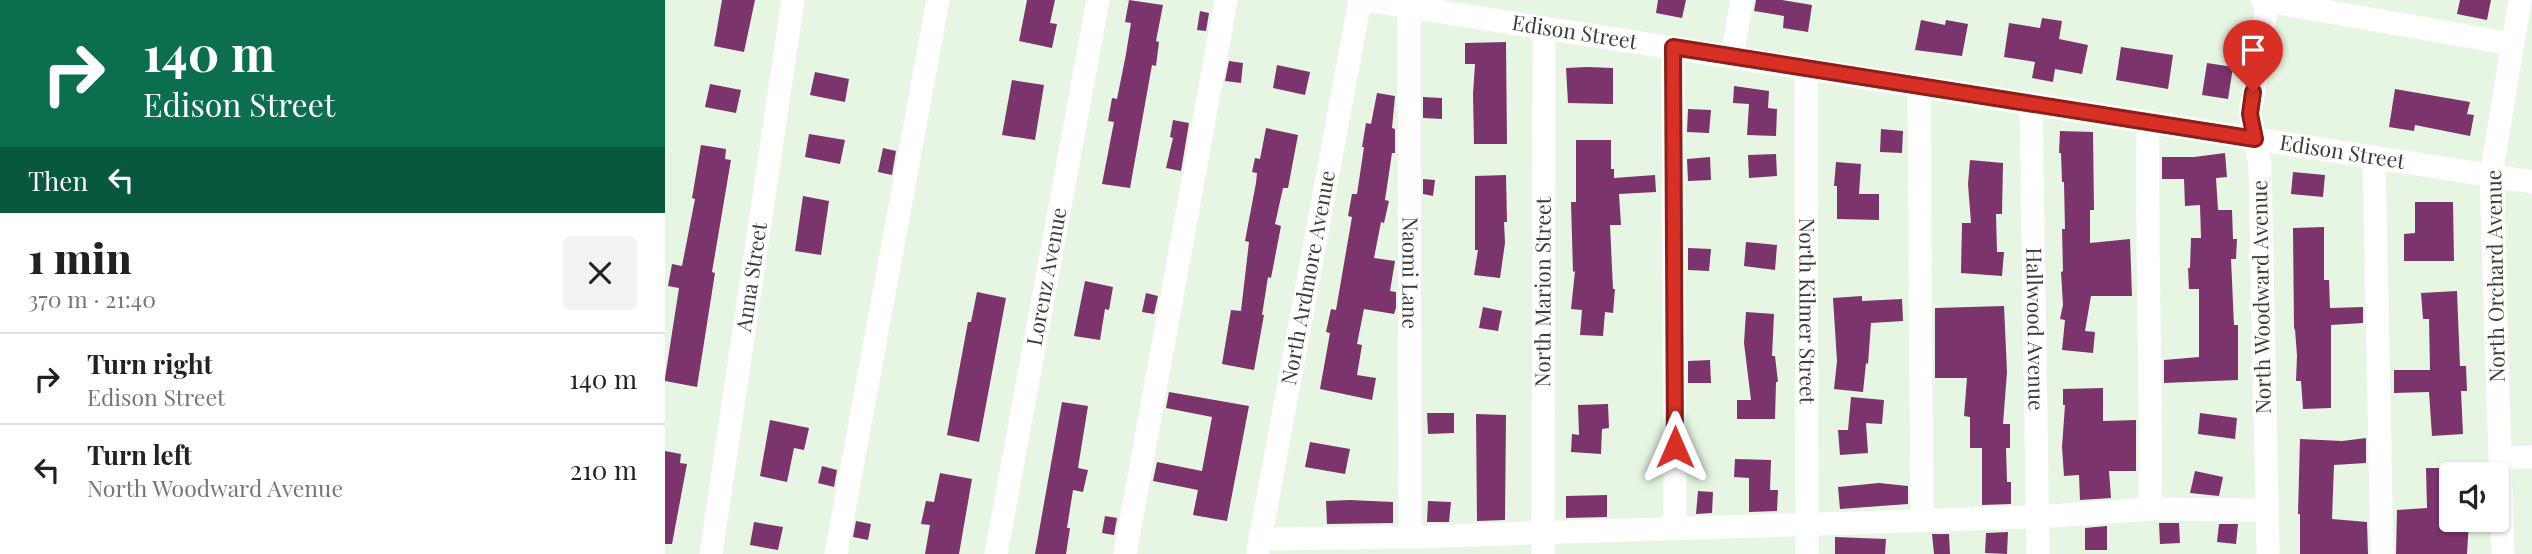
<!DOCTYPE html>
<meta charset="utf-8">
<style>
body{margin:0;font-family:"Playfair Display",serif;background:#f2f2f2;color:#222;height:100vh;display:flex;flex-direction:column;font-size:26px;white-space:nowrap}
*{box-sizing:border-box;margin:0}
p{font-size:23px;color:#767676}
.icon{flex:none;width:38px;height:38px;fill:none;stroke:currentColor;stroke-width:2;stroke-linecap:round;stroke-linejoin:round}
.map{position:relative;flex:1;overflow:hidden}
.drawer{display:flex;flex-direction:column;background:#fff;width:665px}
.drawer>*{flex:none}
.top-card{background:#0b6e4f;color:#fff;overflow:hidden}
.controls{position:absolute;left:1774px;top:462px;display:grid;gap:14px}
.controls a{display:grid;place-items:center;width:70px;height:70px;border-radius:7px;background:#fff;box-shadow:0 2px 5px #0004;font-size:35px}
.pin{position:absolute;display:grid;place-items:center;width:60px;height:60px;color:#fff;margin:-72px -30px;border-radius:50% 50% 50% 0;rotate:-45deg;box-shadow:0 0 7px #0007}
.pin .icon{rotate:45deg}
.me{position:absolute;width:77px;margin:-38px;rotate:0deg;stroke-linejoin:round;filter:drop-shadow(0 0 5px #0008)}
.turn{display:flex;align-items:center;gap:24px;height:147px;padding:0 28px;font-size:32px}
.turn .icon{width:91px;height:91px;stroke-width:2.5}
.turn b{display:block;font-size:49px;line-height:60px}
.then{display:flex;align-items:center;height:66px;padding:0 28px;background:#0003;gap:14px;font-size:26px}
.round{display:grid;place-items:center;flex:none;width:74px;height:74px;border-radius:7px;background:#f2f2f2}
.headline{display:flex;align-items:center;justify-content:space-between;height:119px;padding:0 28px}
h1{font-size:42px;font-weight:800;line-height:52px}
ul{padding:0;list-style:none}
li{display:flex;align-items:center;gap:21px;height:91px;padding:0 28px;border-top:2px solid #e0e0e0}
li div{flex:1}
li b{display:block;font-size:26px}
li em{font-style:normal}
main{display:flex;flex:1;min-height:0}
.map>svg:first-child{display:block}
</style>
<main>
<section class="drawer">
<div class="top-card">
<div class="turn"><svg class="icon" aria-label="right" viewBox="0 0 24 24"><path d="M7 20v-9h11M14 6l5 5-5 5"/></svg><div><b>140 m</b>Edison Street</div></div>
<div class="then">Then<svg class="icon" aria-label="left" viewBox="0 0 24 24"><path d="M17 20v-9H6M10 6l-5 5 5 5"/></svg></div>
</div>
<div class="headline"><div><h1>1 min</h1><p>370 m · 21:40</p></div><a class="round"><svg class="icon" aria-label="close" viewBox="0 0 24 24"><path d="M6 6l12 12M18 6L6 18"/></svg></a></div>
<ul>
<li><svg class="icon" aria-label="right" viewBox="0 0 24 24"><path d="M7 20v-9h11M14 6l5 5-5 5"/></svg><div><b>Turn right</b><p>Edison Street</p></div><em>140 m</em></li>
<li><svg class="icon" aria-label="left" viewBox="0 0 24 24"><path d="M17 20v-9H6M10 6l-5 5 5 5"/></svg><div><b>Turn left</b><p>North Woodward Avenue</p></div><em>210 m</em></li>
</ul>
</section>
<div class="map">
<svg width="1867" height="554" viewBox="0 0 1867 554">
<rect width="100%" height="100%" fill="#e7f6e3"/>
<g fill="#7b346c">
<path d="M57,0H90L79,52L49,46Z"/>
<path d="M362,0H390L385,23L392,24L387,48L354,41Z"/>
<path d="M464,0L498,5L491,41L494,42L491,66L487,65L465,188L437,184L449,122L443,121L447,98L452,99L461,54L466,23L460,22Z"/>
<path d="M993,0H1021L1017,18L991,13Z"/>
<path d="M1091,0H1117L1147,5L1143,32L1118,28L1119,16L1089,11Z"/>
<path d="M1795,0H1826L1822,20L1792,14Z"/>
<path d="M535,11L544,13L541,31L532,30Z"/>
<path d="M1377,18L1397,21L1394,39L1423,45L1417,74L1390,69L1388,82L1367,78L1370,62L1339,57L1344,23L1375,28Z"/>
<path d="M1256,20L1280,25L1281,20L1303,24L1297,56L1250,50Z"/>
<path d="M841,42L842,144H809L808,94L810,64H800V43Z"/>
<path d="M1456,47L1508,55L1503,89L1451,80Z"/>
<path d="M564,61L578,63L576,83L560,81Z"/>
<path d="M1542,63L1568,67L1563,99L1537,95Z"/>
<path d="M612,65L645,72L640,95L608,88Z"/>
<path d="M922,67L948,68V104L903,103L901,68Z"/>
<path d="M150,72L184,79L180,102L145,95Z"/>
<path d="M347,80L379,85L370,140L337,135Z"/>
<path d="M45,84L76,90L71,113L40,107Z"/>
<path d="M1069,86L1104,91L1103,108L1112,109L1111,136L1082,135L1084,104L1068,103Z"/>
<path d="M1730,89L1805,102L1802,114L1809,115L1805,136L1750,125L1749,131L1724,127Z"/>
<path d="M712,93L730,96L727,128L730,129V153H727L720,200L724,201L719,223L716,222L709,258L730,261L725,291L731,292V308L729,314L699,309L692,344L697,345L692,375L711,378L707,400L655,389L665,333L661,332L666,309L671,310L687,217L683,216L687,194H692L699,147H697L701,123L706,124Z"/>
<path d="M758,97L777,98V119L758,118Z"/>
<path d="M1023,109L1046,110L1044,133L1022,132Z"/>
<path d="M508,120L524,123L516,171L501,168L508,138L505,137Z"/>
<path d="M601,128L633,135L623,188H618L610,224L616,226L606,278L603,277L597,315H599L589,370L557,364L566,310L576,311L584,242L580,241L591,183L592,173L587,172L590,158L595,159Z"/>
<path d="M1216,129L1238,131L1237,153L1215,152Z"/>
<path d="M1395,131L1428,132L1429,210H1425V243L1465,239L1467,296H1426L1420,331L1430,332L1428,353L1397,350L1400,320L1395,319L1398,305L1396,272L1398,271L1397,229H1400L1399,182H1397L1396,153H1394Z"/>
<path d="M144,134L180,140L175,164L140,157Z"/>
<path d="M911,140H946V169H949V178L990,175L991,192L954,194L956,225H945L948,289H950L948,313L940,312L938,336L915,335L917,310L906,309L910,271L908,272L906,202H911Z"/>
<path d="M36,145L61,149L60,159L66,160L47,272L50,273L32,387L0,381V378L14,288L3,286L7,264L17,266L30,199L27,198Z"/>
<path d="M218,148L231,151L227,175L213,172Z"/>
<path d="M1560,153L1562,177L1551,178L1553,210H1567L1568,239H1572L1571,259H1566L1569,325H1573V380L1499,383V360L1534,357V289H1524L1523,268H1525L1526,238H1536L1535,205L1520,206L1519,179H1497V157H1529Z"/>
<path d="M1111,154L1112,176L1084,178L1083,155Z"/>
<path d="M1045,157L1046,180L1023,181L1022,159Z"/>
<path d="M1305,160L1338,163L1337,214H1331L1332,252H1339L1337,276L1296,273L1297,223H1306L1303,184Z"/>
<path d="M1171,162L1196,164L1194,194H1214V220L1172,219V186H1169Z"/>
<path d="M1628,172L1660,175L1658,197L1626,194Z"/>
<path d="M841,175L842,222H839L840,243L835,278L809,275L813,250H810V176Z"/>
<path d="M758,179L770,180L768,196L758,194Z"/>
<path d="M138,196L164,201L156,255L130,251Z"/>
<path d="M1750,202H1788L1789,261H1739V234L1750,233Z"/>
<path d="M1659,227V280H1664L1665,308L1698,307V323L1666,325V408L1638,409L1636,381H1631L1632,356L1630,329H1629L1628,228Z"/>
<path d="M1081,242L1112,245L1110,270L1079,266Z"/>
<path d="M1023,248L1046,249L1044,271L1023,270Z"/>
<path d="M420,281L448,287L444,310L440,309L435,340L409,336Z"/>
<path d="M1792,291L1795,366H1801L1802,391H1796L1798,434L1767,436L1764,392L1729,393V370H1765L1764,319H1758L1756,293Z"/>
<path d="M312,292L341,298L314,442L282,435L303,322H306Z"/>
<path d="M481,293L493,296L489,314L477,312Z"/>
<path d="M1197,296V301L1237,299L1238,321L1206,323L1203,364L1201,363L1198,392L1169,389L1172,361L1168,298Z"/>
<path d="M1339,306L1342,372L1338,424H1345V448H1341L1342,482H1346V504L1317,505V448H1305V417L1299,416L1302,378H1270V308Z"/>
<path d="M818,307L837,311L833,331L814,328Z"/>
<path d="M1081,312L1109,314L1107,356H1110L1113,382H1111L1110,419H1072V400H1086L1079,343Z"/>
<path d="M1045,360L1046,383H1023V361Z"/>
<path d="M1438,388V421L1471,420V471H1444L1446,498L1415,500L1414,475L1399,476L1397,447L1400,405H1398V389Z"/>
<path d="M504,392L584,406L562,521L528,515L533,490L488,481L492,462L537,471L547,417L501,408Z"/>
<path d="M1186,397L1219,400L1217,424L1201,423L1203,453L1175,455L1173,430H1183Z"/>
<path d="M397,402L423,406L413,468L423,470L418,492L408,490L402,528H405L401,554H370Z"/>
<path d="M943,404L944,428L937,429L936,454L906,452L907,434L914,435L913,405Z"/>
<path d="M762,413H789V433L763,434Z"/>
<path d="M1535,413L1572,418L1570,439L1533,434Z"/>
<path d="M811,414L841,415L840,520L812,521Z"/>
<path d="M105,420L144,428L139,450L129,448L122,482L95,476Z"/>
<path d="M1701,438V463L1669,465L1667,519L1702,522L1703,554H1635V514H1633L1635,439L1677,441Z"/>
<path d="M645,442L685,449L680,474L640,467Z"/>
<path d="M0,451L16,454L15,463L22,464L7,544H0Z"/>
<path d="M1070,459L1106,460L1105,490H1113L1112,511L1084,512V478L1069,477Z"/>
<path d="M157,466L172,470L169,487L153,483Z"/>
<path d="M1761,468H1787V520H1804L1802,554H1731L1732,510L1762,508Z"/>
<path d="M1530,471L1558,477L1554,496L1525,493Z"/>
<path d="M275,473L307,479L294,554H260L265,525L256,524L261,501L269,502Z"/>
<path d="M1214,483L1243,486V504L1175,509L1173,487Z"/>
<path d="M1033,491L1048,492L1047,513L1031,514Z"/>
<path d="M942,495V517L901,518V496Z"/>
<path d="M685,500L728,502V523L662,524L661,501Z"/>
<path d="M763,501L786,502L784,522H762Z"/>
<path d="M440,516L452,518L449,535L437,533Z"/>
<path d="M191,521L206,524L203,540L188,537Z"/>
<path d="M89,522L118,527L113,550L85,545Z"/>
<path d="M1494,523H1514L1515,543L1495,544Z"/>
<path d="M1554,524H1573L1571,544L1552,542Z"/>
<path d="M1442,526V550H1420V528Z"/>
<path d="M1343,532L1342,554L1320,553L1321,533Z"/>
<path d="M1267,534H1284L1285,554H1269Z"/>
<path d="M1170,537L1221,539L1220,554H1170Z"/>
</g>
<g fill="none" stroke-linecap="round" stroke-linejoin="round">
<g stroke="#fff" stroke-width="23">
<path id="s1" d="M700,0L1867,182"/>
<path d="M1597,0L1847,44"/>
<path id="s2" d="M744,7L745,537"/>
<path d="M1008,47L1010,527"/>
<path d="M1067,56L1077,0"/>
<path id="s3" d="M1141,68L1142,554"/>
<path d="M1254,85L1257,519"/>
<path id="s4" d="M1366,103L1373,554"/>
<path d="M1483,122C1481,251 1487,380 1485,509"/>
<path d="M1709,157L1717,554"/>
<path d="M1836,458L1867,457"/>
<path d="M596,539L745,537L1372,517L1485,509L1601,510"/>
<path id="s5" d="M593,551L695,0"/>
<path id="s6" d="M46,554L128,0"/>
<path d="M171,554L273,0"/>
<path id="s7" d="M331,554L433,0"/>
<path d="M460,554L561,0"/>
<path id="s8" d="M878,554L879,28"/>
<path d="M1603,554L1595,165L1585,114L1603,0"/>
<path d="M1838,554L1826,176L1855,0"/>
</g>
</g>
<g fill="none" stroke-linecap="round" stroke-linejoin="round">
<g stroke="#8d1f18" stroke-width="18">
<path id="route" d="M1010,447L1008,47L1590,139L1585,114L1588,92"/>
</g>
<use href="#route" stroke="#d93025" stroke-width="12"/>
</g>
<g text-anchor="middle" stroke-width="7" stroke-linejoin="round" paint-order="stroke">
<g font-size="21" fill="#393f37" stroke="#fcfffb">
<text dy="7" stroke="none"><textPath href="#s1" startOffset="212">Edison Street</textPath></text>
<text dy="7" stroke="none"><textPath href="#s1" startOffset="989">Edison Street</textPath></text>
<text dy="7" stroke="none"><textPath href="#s2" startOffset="266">Naomi Lane</textPath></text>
<text transform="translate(1831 276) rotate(-91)" y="7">North Orchard Avenue</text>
<text dy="7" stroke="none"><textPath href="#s6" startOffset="280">Anna Street</textPath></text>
<text dy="7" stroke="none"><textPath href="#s7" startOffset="282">Lorenz Avenue</textPath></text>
<text dy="7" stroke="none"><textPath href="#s5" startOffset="278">North Ardmore Avenue</textPath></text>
<text dy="7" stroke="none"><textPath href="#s8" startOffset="262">North Marion Street</textPath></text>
<text transform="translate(1597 297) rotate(-91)" y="7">North Woodward Avenue</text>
<text dy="7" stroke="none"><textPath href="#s3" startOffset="243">North Kilmer Street</textPath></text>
<text dy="7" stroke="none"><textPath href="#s4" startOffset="226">Hallwood Avenue</textPath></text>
</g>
</g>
</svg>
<div class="controls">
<a><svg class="icon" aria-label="sound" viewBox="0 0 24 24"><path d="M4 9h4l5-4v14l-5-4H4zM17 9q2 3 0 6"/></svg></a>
</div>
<div class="pin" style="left:1588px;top:92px;background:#d93025"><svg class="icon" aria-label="arrive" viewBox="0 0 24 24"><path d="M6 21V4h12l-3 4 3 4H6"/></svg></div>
<svg class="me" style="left:1010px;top:447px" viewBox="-20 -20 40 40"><path d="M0-17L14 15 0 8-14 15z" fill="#d93025" stroke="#fff" stroke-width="4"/></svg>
</div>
</main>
